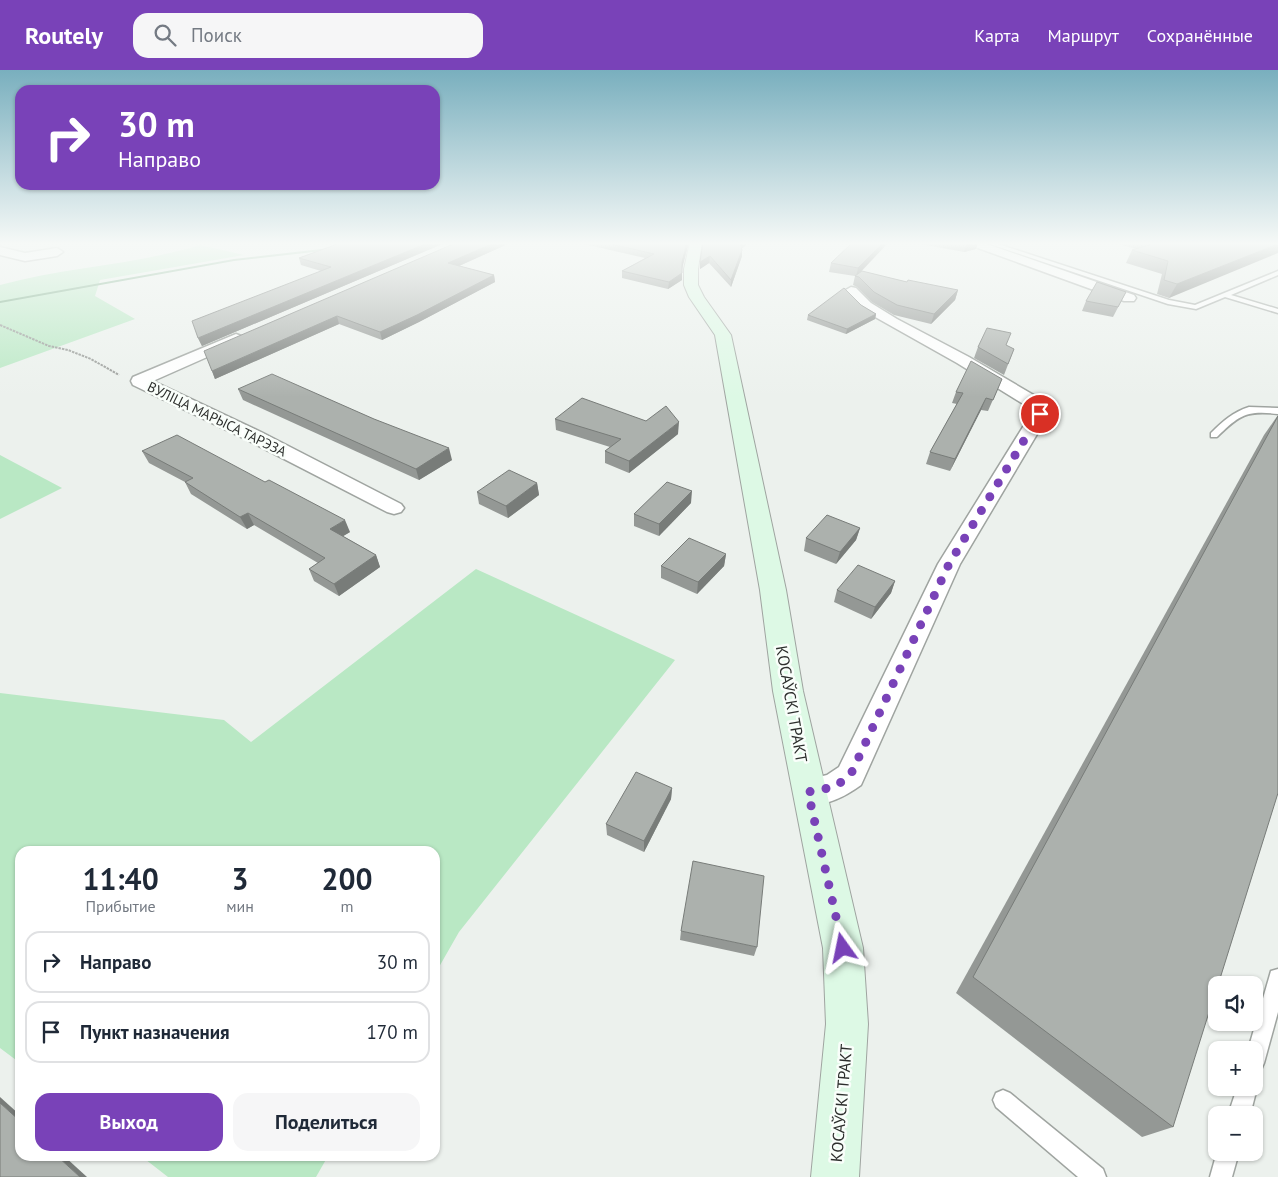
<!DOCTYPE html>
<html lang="ru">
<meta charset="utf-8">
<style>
body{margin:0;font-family:"PT Sans",sans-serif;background:#f6f6f7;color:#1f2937;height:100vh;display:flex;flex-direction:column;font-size:19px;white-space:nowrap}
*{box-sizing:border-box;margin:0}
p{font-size:16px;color:#747a83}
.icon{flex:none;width:28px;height:28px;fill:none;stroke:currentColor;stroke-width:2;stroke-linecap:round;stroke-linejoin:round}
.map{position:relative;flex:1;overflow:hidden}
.panel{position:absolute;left:15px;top:776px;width:425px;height:315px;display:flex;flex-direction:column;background:#fff;border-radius:15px;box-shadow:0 1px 4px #0004}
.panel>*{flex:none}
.hud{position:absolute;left:15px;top:15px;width:425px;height:105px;border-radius:15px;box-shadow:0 1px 4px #0004;background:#7942b8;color:#fff;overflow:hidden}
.tools{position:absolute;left:1208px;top:906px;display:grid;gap:10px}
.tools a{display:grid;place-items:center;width:55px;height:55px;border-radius:10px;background:#fff;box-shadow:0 1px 4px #0004;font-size:25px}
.pin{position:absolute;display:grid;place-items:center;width:42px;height:42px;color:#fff;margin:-21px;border:2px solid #fff;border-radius:50%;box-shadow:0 1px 5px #0007}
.me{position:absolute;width:55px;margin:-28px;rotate:348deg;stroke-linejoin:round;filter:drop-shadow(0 0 4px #0008)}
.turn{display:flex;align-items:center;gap:18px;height:105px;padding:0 20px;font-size:22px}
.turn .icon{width:65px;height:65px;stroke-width:2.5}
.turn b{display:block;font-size:35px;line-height:42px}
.eta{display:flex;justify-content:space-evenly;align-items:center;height:85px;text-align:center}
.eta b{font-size:30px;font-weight:600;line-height:35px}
.button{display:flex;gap:10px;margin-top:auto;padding:10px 20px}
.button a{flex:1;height:58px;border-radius:15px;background:#7942b8;color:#fff;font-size:20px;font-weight:600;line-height:58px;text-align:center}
.button a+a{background:#f6f6f7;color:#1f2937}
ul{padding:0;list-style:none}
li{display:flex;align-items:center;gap:15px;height:62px;margin:0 10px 8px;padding:0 10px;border:2px solid #e0e1e3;border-radius:15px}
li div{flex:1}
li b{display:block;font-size:19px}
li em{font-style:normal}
header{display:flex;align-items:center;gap:30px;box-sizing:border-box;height:70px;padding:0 25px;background:#7942b8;color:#fff}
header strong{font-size:24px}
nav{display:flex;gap:28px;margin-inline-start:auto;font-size:18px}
.search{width:350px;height:45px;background:#f6f6f7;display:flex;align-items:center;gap:12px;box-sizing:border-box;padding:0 18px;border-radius:15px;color:#747a83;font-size:19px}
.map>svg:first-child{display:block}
</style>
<header>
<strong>Routely</strong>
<div class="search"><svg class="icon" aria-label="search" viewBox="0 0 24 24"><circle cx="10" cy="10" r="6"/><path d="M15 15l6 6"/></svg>Поиск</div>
<nav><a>Карта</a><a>Маршрут</a><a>Сохранённые</a></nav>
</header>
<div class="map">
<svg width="1278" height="1107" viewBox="0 0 1278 1107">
<rect width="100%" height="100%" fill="#ecf1ed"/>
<g fill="#b9e8c4">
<path d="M200,175L244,185L100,210L95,226L135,249L0,298V215C66,197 135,195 200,175Z"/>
<path d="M0,385L62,418L0,449Z"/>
<path d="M476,499L675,590L459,862L435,904V781H20V993L0,978V623L224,650L251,672Z"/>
<path d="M141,1086H328L316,1107H168Z"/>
</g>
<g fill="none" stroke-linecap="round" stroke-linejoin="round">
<path fill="#72a780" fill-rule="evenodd" d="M330,178L331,180L234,191L0,233V231L234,189Z"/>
<g stroke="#9fa4a0" stroke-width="3">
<g id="service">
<path d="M984,172H992L1169,230L1195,235L1278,201V205L1231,225L1278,239V243L1225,227L1196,239L1168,234Z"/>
<path d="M1249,337L1278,338V344C1247,340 1239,345 1217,367H1211V363C1222,352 1233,342 1249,337Z"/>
<path d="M1278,899V942L1264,993L1261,1000L1254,1003V980H1248L1269,908L1271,901Z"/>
<path d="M1254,1011L1257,1018L1250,1045H1228L1237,1018H1254Z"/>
<path d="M1003,1020L1010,1023L1103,1099L1106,1107H1078L996,1037L993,1030L996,1023Z"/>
<path d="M1217,1082H1239L1232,1107H1210Z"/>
</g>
</g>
<g stroke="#9fa4a0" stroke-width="3">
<g id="minor">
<path d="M965,172H981L1134,225L1136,228L1134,231H1124L967,174Z"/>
<path d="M0,177L25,183L57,178L63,182L57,186L25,191L0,185Z"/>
<path d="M851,217L856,218L871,233L897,249L969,287L1037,327L1049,344L960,494L861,715C843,728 820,740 798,732L794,722L798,712L827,705L839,697L938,494L1031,344L1025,335L957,293L861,239L844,221Z"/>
<path d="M236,264L241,266L244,269L241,272L153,311L261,362L401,434L404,438L401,442L394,444L387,442L247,370L133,315L131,311L133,307Z"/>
</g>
</g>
<g stroke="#9fa4a0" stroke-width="2">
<path id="secondary" d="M690,172H702L698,199V215L704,227L731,265L786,520L803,621L863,878L868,954L859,1107H811L826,954L823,878L773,621L760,520L715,265L689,227L684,215V199Z"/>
</g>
<path stroke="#979a97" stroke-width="2" stroke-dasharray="2.5 1" stroke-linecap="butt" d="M0,255L49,276L68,280L91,289L119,305"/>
<use href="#service" fill="#fff" fill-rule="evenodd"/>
<use href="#minor" fill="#fff" fill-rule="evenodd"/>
<use href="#secondary" fill="#ddf9e5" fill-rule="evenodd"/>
</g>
<g fill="#949895">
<path d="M343,172H447L202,276L198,268L321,201L301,195L299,188Z"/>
<path d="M458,172H512L459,196L494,205L495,212L419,252L382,270L339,254L215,309L212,301Z"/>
<path d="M575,172H689L682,197V210L668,219L622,208V201L645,188Z"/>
<path d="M703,172H747L745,176L742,178V186L731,217L709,193L700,199Z"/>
<path d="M853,172L861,201L907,212L958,220L955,230L931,254L894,245L872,232L857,217L853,215L855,206L829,202L831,193Z"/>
<path d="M910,172H978L976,179L964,182Z"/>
<path d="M1111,172H1278L1169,228L1157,224L1162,204L1126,193L1132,180L1136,179Z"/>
<path d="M1126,222L1113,247L1082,241L1086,231Z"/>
<path d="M861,235L876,244L875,249L846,264L807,250L808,245Z"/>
<path d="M1006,276L1014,279L1004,305L974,288L978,277Z"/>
<path d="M1002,309L988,341L981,340L950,401L926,394L930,382L957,334L952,333L956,322Z"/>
<path d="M238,319L452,390L419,410L243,330Z"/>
<path d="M1278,345L1173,1057L1142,1067L956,923L1264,365Z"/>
<path d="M555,349L678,364L629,403L605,393V381L610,377L556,360Z"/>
<path d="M142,381L350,462L343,466L376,485L380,497L339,526L314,511L309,499L318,493L254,455L247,459L191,424L185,412L149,393Z"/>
<path d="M537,413L539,425L508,448L479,434L477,422Z"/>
<path d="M691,433L659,466L634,456V444Z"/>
<path d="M860,458L856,470L836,494L804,481L806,468Z"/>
<path d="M726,484L724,496L697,524L661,508V496Z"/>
<path d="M895,511L891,523L871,549L834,532L837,520Z"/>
<path d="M672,718L671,729L644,782L607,765L606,754Z"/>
<path d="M681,861L757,877L754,886L680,870Z"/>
</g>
<g fill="#787c79">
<path d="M430,172H447L202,276L198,268Z"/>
<path d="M496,172H512L450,200L448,193Z"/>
<path d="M687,172H689L682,199V192Z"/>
<path d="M742,172H747L745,176L739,180L740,173Z"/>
<path d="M884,172H889L856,207L858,198Z"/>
<path d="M977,172H978L976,179L964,182L967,174Z"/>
<path d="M1278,174V183L1169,228L1177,214Z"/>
<path d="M742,180V186L731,217V210Z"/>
<path d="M710,186L709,193L700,199V192Z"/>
<path d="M682,203V210L668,219L669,212Z"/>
<path d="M494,205L495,212L419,252L382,270L380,262Z"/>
<path d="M958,220L955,230L931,254L934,244Z"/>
<path d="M876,244L875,249L846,264L847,259Z"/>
<path d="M337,246L339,254L215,309L212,301Z"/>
<path d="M986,328L981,340L950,401L955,389Z"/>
<path d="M679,352L678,364L629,403V391Z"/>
<path d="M449,378L452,390L419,410L416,399Z"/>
<path d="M537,413L539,425L508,448L506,436Z"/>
<path d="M692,421L691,433L659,466V454Z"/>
<path d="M248,443L254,455L247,459L240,447Z"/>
<path d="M345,450L350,462L335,471L330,459Z"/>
<path d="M860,458L856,470L836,494L840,482Z"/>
<path d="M726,484L724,496L697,524L698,512Z"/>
<path d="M376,485L380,497L339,526L334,514Z"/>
<path d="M895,511L891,523L871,549L875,537Z"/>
<path d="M672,718L671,729L644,782V771Z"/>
<path d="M0,1027L20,1045V1051L0,1033Z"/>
<path d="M57,1086H64L87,1107H80Z"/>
</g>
<g fill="#acb1ad" stroke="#787c79">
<path d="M343,172H430L198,268L192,251L331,197L299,188Z"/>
<path d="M458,172H496L448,193L494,205L417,245L380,262L337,246L212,301L204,281Z"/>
<path d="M603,172H687L682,192V203L669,212L622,201L654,184Z"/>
<path d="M703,172H742L740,173L742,180L731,210L710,186L700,192Z"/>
<path d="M853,172H884L858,198L831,193Z"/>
<path d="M953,172H977L967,174Z"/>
<path d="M1159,172H1278V174L1177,214L1164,210L1168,191L1132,180Z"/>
<path d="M862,201L907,212L908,210L958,220L934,244L897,235L874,222L859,207L855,206Z"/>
<path d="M1097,212L1126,222L1118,237L1086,231Z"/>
<path d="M844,218L861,235L876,244L847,259L808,245Z"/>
<path d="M987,258L1011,263L1006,275L1014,279L1008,294L978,277Z"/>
<path d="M971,291L1002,309L993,330L986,328L955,389L930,382L963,323L956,322Z"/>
<path d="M272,304L374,349L449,378L416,399L238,319Z"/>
<path d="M582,328L646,351L666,336L679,352L629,391L605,381L621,369L555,349Z"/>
<path d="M1278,346V723L1218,915H1216V920L1173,1057L973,907Z"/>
<path d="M177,365L265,412L269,410L345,450L330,459L376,485L334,514L309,499L325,488L248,443L240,447L185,412L193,408L142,381Z"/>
<path d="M509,400L537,413L506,436L477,422Z"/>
<path d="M667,412L692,421L659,454L634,444Z"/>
<path d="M827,445L860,458L840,482L806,468Z"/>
<path d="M689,468L726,484L698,512L661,496Z"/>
<path d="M858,495L895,511L875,537L837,520Z"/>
<path d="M636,702L672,718L644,771L606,754Z"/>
<path d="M693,791L764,806L757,877L681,861Z"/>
<path d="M0,1033L20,1051V1086H57L80,1107H0Z"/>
</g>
<linearGradient id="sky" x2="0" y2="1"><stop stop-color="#79afbe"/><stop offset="0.53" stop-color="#f6f9f7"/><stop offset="1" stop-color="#f6f9f7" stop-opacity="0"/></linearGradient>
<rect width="1278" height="327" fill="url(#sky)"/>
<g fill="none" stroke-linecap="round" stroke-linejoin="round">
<path stroke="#7942b8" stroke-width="9" stroke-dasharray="0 16.2" d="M843,878L808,722L834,717L850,706L949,494L1040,344"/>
</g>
<g text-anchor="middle" stroke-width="5" stroke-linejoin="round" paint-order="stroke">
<g font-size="14" fill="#2d2f2d" stroke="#f9fefa">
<text transform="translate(217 349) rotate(26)" y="5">ВУЛІЦА МАРЫСА ТАРЭЗА</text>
</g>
<g font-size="16" fill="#2d2f2d" stroke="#f9fefa">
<text transform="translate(792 634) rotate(80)" y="6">КОСАЎСКІ ТРАКТ</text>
<text transform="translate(841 1033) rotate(-85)" y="6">КОСАЎСКІ ТРАКТ</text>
</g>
</g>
</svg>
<div class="tools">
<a><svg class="icon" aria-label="sound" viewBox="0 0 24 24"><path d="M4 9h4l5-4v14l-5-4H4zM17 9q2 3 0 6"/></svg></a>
<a>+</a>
<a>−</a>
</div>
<div class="pin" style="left:1040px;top:344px;background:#d93025"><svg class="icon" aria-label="arrive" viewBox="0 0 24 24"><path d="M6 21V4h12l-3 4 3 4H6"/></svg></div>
<svg class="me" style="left:843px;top:878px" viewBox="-20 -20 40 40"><path d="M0-17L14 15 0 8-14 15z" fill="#7942b8" stroke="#fff" stroke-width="4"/></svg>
<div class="hud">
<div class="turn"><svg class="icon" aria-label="right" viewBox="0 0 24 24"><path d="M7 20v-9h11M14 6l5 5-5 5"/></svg><div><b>30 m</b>Направо</div></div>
</div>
<section class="panel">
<div class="eta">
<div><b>11:40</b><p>Прибытие</p></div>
<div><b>3</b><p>мин</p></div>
<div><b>200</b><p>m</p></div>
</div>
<ul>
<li><svg class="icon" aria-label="right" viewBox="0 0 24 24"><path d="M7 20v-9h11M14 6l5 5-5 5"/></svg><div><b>Направо</b></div><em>30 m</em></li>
<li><svg class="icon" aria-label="arrive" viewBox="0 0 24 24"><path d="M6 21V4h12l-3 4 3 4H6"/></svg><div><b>Пункт назначения</b></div><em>170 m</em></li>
</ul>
<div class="button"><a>Выход</a><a>Поделиться</a></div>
</section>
</div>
